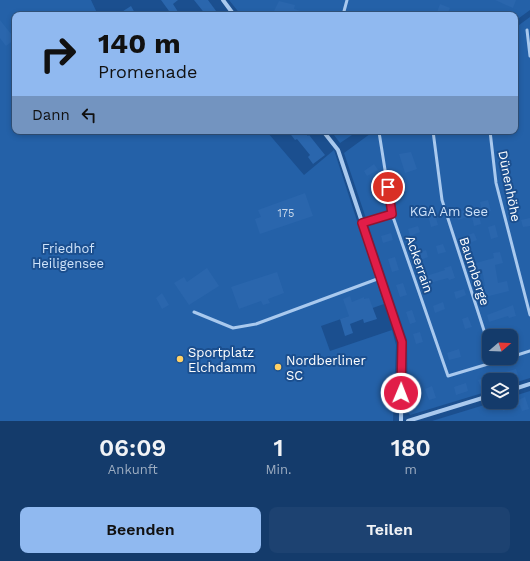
<!DOCTYPE html>
<html lang="de">
<meta charset="utf-8">
<style>
body{margin:0;font-family:"Work Sans",sans-serif;background:#1d4271;color:#f1f3f6;height:100vh;display:flex;flex-direction:column;font-size:15px;white-space:nowrap}
*{box-sizing:border-box;margin:0}
p{font-size:13px;color:#9dadc1}
.icon{flex:none;width:22px;height:22px;fill:none;stroke:currentColor;stroke-width:2;stroke-linecap:round;stroke-linejoin:round}
.map{position:relative;height:421px;overflow:hidden}
.drawer{display:flex;flex-direction:column;background:#143b6b;flex:1}
.drawer>*{flex:none}
.hud{position:absolute;left:12px;top:12px;width:506px;height:122px;border-radius:8px;box-shadow:0 2px 6px #0003,0 0 0 1px #33557e;background:#90b9f0;color:#111;overflow:hidden}
.needle{width:26px;rotate:71deg}
.fabs{position:absolute;left:482px;top:329px;display:grid;gap:8px}
.fabs a{display:grid;place-items:center;width:36px;height:36px;border-radius:8px;background:#143b6b;box-shadow:0 2px 6px #0003,0 0 0 1px #33557e;font-size:20px}
.pin{position:absolute;display:grid;place-items:center;width:34px;height:34px;color:#fff;margin:-17px;border:2px solid #fff;border-radius:50%;box-shadow:0 1px 4px #0007}
.me{position:absolute;width:44px;margin:-22px;rotate:1deg;stroke-linejoin:round;filter:drop-shadow(0 0 3px #0008)}
.turn{display:flex;align-items:center;gap:14px;height:84px;padding:0 20px;font-size:18px}
.turn .icon{width:52px;height:52px;stroke-width:2.5}
.turn b{display:block;font-size:28px;line-height:34px}
.then{display:flex;align-items:center;height:38px;padding:0 20px;background:#0003;gap:8px;font-size:15px}
.eta{display:flex;justify-content:space-evenly;align-items:center;height:68px;text-align:center}
.eta b{font-size:24px;font-weight:600;line-height:28px}
.action{display:flex;gap:8px;margin-top:auto;padding:8px 20px}
.action a{flex:1;height:46px;border-radius:8px;background:#90b9f0;color:#111;font-size:16px;font-weight:600;line-height:46px;text-align:center}
.action a+a{background:#1d4271;color:#f1f3f6}
.map>svg:first-child{display:block}
</style>
<div class="map">
<svg width="530" height="421" viewBox="0 0 530 421">
<rect width="100%" height="100%" fill="#1b4f8f"/>
<g fill="#2461a8" fill-rule="evenodd">
<path d="M0,0H91L98,15H15V131H260L266,135L268,133L304,175L334,150L384,304L321,326L330,351L392,330L396,345L393,421H0Z"/>
<path d="M229,0H530V10L515,21V15H241Z"/>
<path d="M530,17V378L511,384V380H489V391L410,415L408,412L407,340L344,153L374,131H515V28ZM489,336H511V358H489Z"/>
<path d="M331,131H358L340,143Z"/>
<path d="M530,391V421H432L494,402H511V397Z"/>
</g>
<g fill="#2a66ad">
<path d="M161,0H178L173,4L180,15H163L169,11Z"/>
<path d="M194,0H208L219,15H206Z"/>
<path d="M495,0H516L513,8Z"/>
<path d="M279,1L295,5L294,9L308,13V15H272Z"/>
<path d="M440,4L450,8L447,15H436Z"/>
<path d="M131,6L136,15H117Z"/>
<path d="M0,20L15,39L6,46L0,38Z"/>
<path d="M288,131H307L305,133L308,136L309,135L325,155L313,164L308,157L310,155L297,139L295,140Z"/>
<path d="M411,152L417,169L405,173L399,154Z"/>
<path d="M374,164L378,170L367,176L364,171Z"/>
<path d="M406,180L407,191L396,193L394,182Z"/>
<path d="M305,193L313,216L260,234L255,219L261,217L258,210Z"/>
<path d="M488,200L491,211L482,213L480,202Z"/>
<path d="M467,209L470,216L458,220L456,213Z"/>
<path d="M435,214L438,225L431,227L428,215Z"/>
<path d="M479,215L481,224L474,226L472,217Z"/>
<path d="M530,218V226L523,227L521,220Z"/>
<path d="M495,225L498,237L491,239L488,227Z"/>
<path d="M418,226L420,232L410,236L408,229Z"/>
<path d="M391,233L393,240L383,243L381,236Z"/>
<path d="M474,233L477,240L467,244L464,236Z"/>
<path d="M443,244L446,252L438,254L436,246Z"/>
<path d="M426,250L428,257L418,261L416,254Z"/>
<path d="M500,252L503,263L495,265L498,283L507,281L509,291L481,298L478,288L485,286L482,269L474,271L472,264L494,258L493,253Z"/>
<path d="M395,257L399,270L392,272L388,259Z"/>
<path d="M451,266L455,278L449,280L448,278L426,284L423,277L445,270L444,268Z"/>
<path d="M207,268L219,286L189,305L174,283L184,277L187,282Z"/>
<path d="M277,272L284,293L268,299L270,303L263,305L261,301L239,309L231,287Z"/>
<path d="M403,283L407,295L400,297L396,285Z"/>
<path d="M464,289L466,295L456,299L454,292Z"/>
<path d="M162,293L169,305L162,309L156,298Z"/>
<path d="M350,296L352,302L364,297V299L369,298L377,319L364,323L363,319L350,324L353,333L345,336L340,319L349,316L343,299Z"/>
<path d="M443,302L445,309L435,313L433,306Z"/>
<path d="M513,305L516,316L509,318L508,316L489,322L487,315Z"/>
<path d="M412,310L416,322L410,324L406,312Z"/>
<path d="M468,317L472,327L465,329L462,319Z"/>
<path d="M420,332L423,342L416,344L413,334Z"/>
<path d="M459,349L461,357L449,360L447,353Z"/>
<path d="M516,369L518,375L507,379L505,372Z"/>
<path d="M489,376V385L481,387L478,380Z"/>
<path d="M466,383L468,391L456,395L454,387Z"/>
<path d="M432,386L436,398L429,400L425,389Z"/>
<path d="M525,397L529,409L522,411L520,405L503,411L501,402H519L518,400Z"/>
</g>
<g fill="none" stroke-linecap="round" stroke-linejoin="round">
<g stroke="#a9c9ee" stroke-width="3">
<path d="M343,15L347,0"/>
<path d="M527,30L530,56"/>
<path d="M433,131L442,200L489,346"/>
<path d="M490,131L496,183L530,315"/>
<path d="M379,132L392,214L448,376L508,358"/>
<path d="M362,223L392,214"/>
<path d="M194,312L233,328L256,324L380,278"/>
<path d="M511,357L530,351"/>
</g>
<g stroke="#a9c9ee" stroke-width="4">
<path d="M223,0L234,15"/>
<path d="M323,131L338,150L402,342L401,421"/>
<path d="M511,390L530,384"/>
<path d="M408,421L489,396"/>
</g>
</g>
<g fill="none" stroke-linecap="round" stroke-linejoin="round">
<g stroke="#92132f" stroke-width="10">
<path id="route" d="M388,187L392,214L362,223L402,342L401,393"/>
</g>
<use href="#route" stroke="#e11d48" stroke-width="7"/>
</g>
<g fill="#ffd166" stroke="#1b4f8f" stroke-width="1.5">
<circle cx="180" cy="359" r="4"/>
<circle cx="278" cy="367" r="4"/>
</g>
<g text-anchor="middle" stroke-width="4" stroke-linejoin="round" paint-order="stroke">
<g font-size="11" fill="#cad9ea">
<text x="286" y="217">175</text>
</g>
<g font-size="13" fill="#fff" stroke="#1b4f8f">
<text transform="translate(510 186) rotate(79)" y="5">Dünenhöhe</text>
<text transform="translate(420 264) rotate(71)" y="5">Ackerrain</text>
<text transform="translate(475 271) rotate(72)" y="5">Baumberge</text>
</g>
<g font-size="13" fill="#cfe3fa" stroke="#1b4f8f">
<text x="449" y="216">KGA Am See</text>
<text x="68" y="253">Friedhof<tspan x="68" dy="15">Heiligensee</tspan></text>
</g>
<g font-size="13" fill="#fff" stroke="#1b4f8f" text-anchor="start">
<text x="188" y="357">Sportplatz<tspan x="188" dy="15">Elchdamm</tspan></text>
<text x="286" y="365">Nordberliner<tspan x="286" dy="15">SC</tspan></text>
</g>
</g>
</svg>
<div class="fabs">
<a><svg class="needle" viewBox="-14 -14 28 28"><path d="M0-13l5 13h-10z" fill="#e53935"/><path d="M0 13l5-13h-10z" fill="#9dadc1"/></svg></a>
<a><svg class="icon" aria-label="layers" viewBox="0 0 24 24"><path d="M12 4l9 5-9 5-9-5zM3 14l9 5 9-5"/></svg></a>
</div>
<div class="pin" style="left:388px;top:187px;background:#d93025"><svg class="icon" aria-label="arrive" viewBox="0 0 24 24"><path d="M6 21V4h12l-3 4 3 4H6"/></svg></div>
<svg class="me" style="left:401px;top:393px" viewBox="-20 -20 40 40"><circle r="17" fill="#e11d48" stroke="#fff" stroke-width="3"/><path d="M0-11L8 9 0 5-8 9z" fill="#fff"/></svg>
<div class="hud">
<div class="turn"><svg class="icon" aria-label="right" viewBox="0 0 24 24"><path d="M7 20v-9h11M14 6l5 5-5 5"/></svg><div><b>140 m</b>Promenade</div></div>
<div class="then">Dann<svg class="icon" aria-label="left" viewBox="0 0 24 24"><path d="M17 20v-9H6M10 6l-5 5 5 5"/></svg></div>
</div>
</div>
<section class="drawer">
<div class="eta">
<div><b>06:09</b><p>Ankunft</p></div>
<div><b>1</b><p>Min.</p></div>
<div><b>180</b><p>m</p></div>
</div>
<div class="action"><a>Beenden</a><a>Teilen</a></div>
</section>
